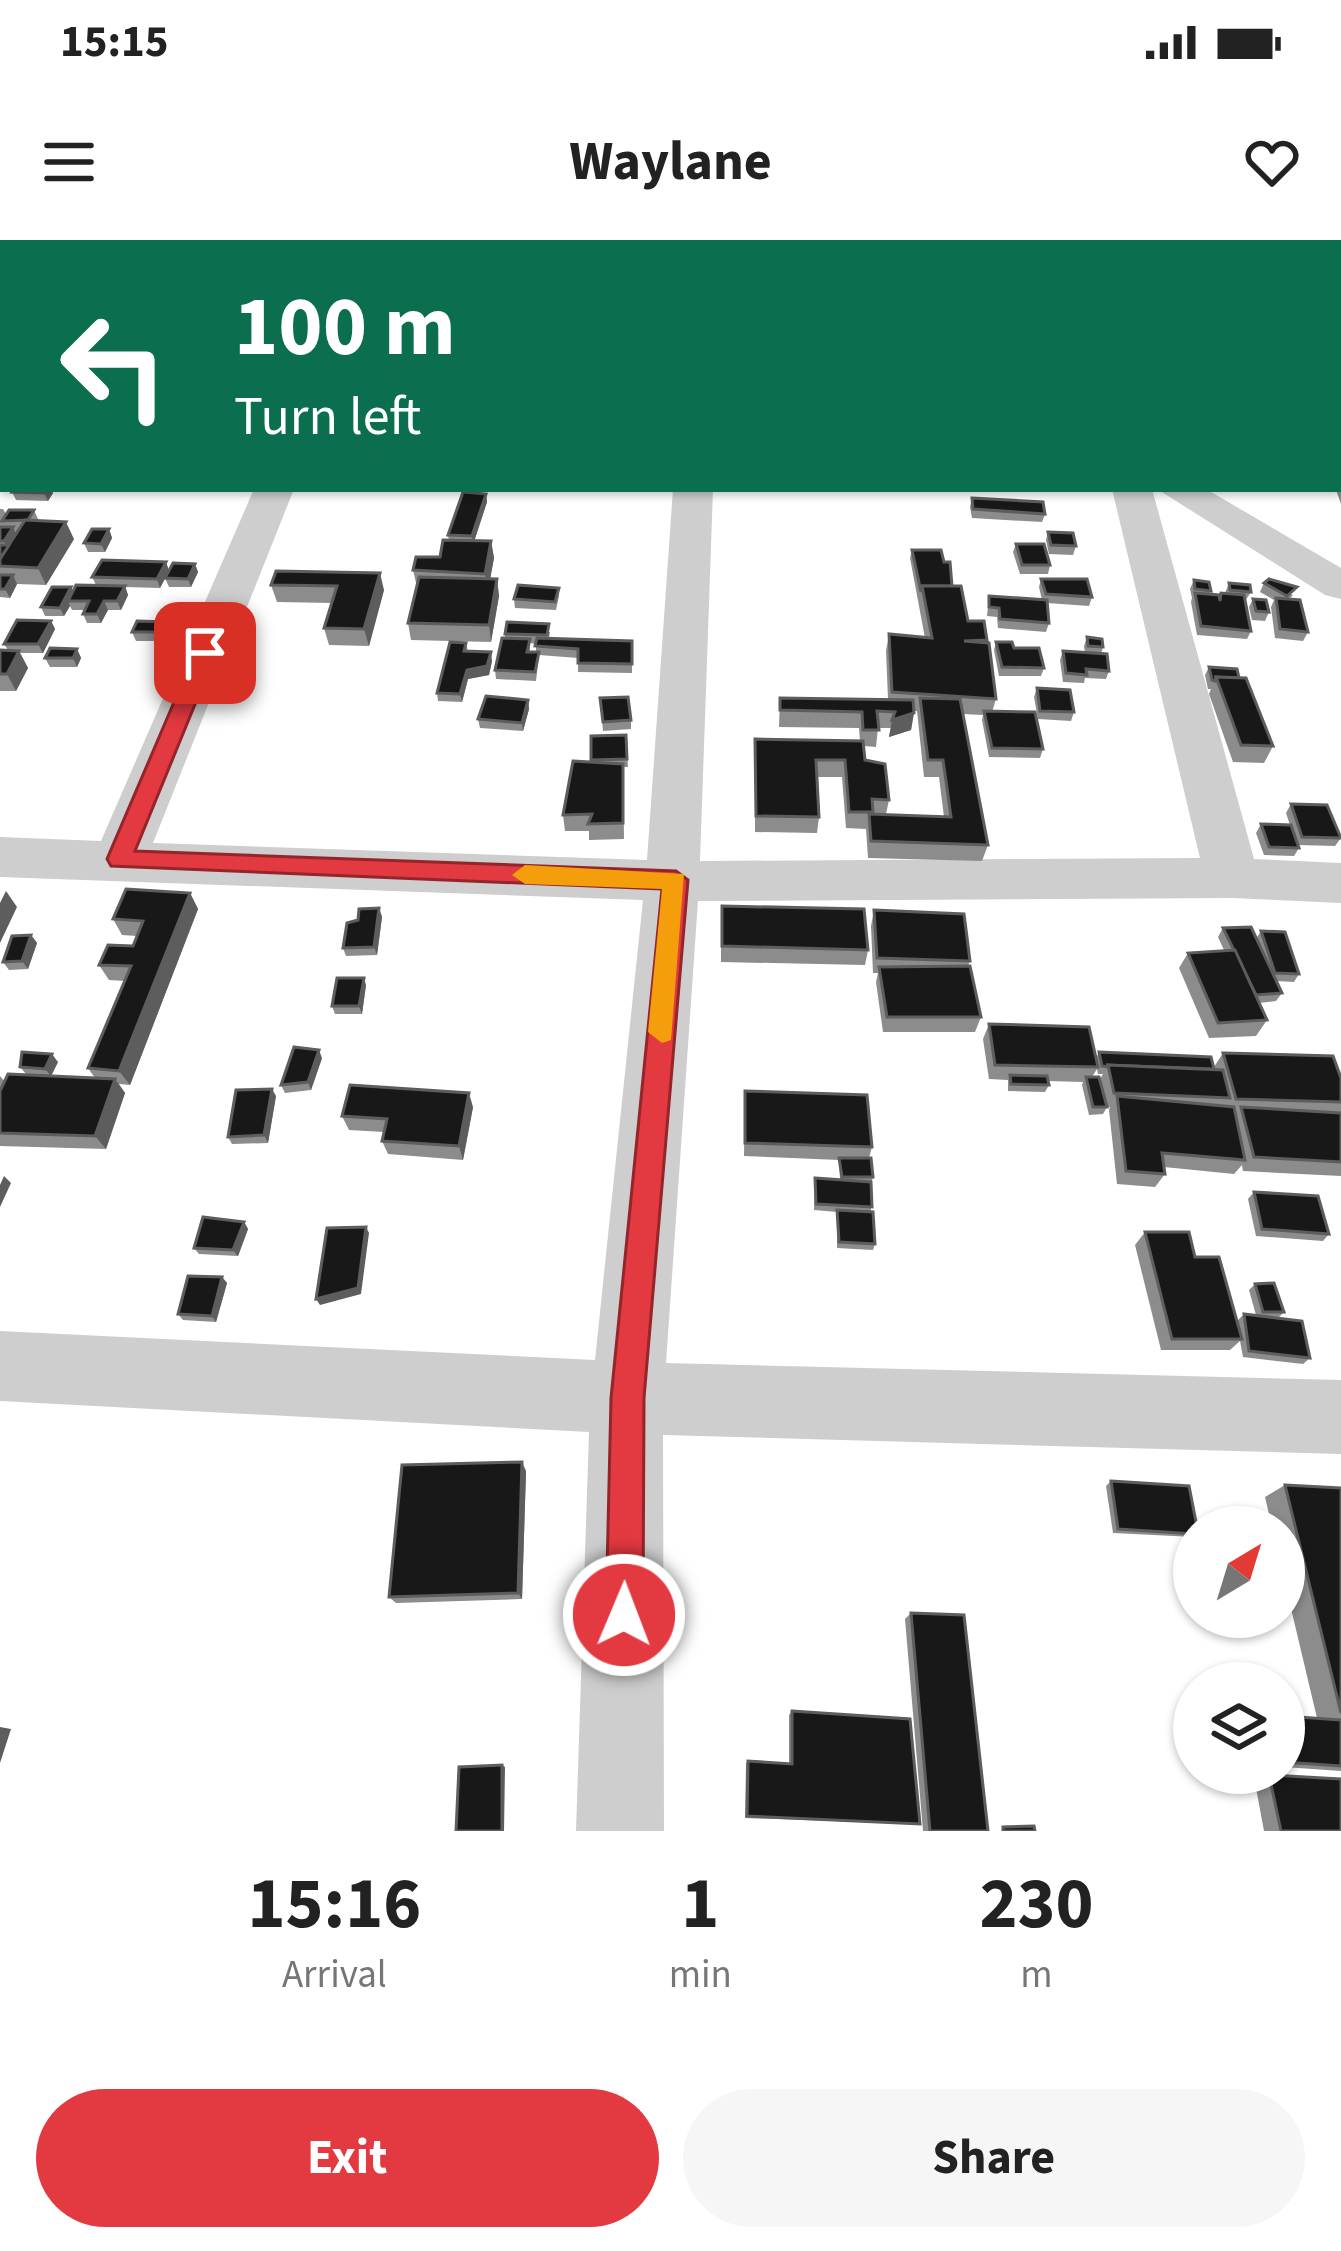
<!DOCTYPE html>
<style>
body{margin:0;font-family:"Source Sans 3",sans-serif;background:#f6f6f6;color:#222;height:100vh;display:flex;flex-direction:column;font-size:45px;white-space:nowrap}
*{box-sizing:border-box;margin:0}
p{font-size:39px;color:#767676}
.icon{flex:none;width:66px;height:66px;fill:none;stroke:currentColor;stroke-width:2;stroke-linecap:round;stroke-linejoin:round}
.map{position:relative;height:1591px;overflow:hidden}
.panel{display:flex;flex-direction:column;background:#fff;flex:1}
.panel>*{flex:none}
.banner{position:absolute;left:0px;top:0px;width:1341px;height:252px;box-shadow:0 3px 9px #0004;background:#0b6e4f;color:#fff;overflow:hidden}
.needle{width:78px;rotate:38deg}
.tools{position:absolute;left:1173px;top:1266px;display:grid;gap:24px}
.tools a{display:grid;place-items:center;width:132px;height:132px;border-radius:50%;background:#fff;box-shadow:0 3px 9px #0004;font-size:60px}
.pin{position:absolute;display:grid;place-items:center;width:102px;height:102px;color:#fff;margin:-51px;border-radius:24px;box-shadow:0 6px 18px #0006}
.me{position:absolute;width:132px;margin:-66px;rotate:1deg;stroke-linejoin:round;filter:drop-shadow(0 0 9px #0008)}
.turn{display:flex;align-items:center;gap:42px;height:252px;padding:0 36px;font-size:54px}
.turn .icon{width:156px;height:156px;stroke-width:2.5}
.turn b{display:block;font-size:84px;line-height:102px}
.eta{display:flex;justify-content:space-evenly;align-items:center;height:204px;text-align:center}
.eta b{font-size:72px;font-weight:700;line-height:84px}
.action{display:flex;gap:24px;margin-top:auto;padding:24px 36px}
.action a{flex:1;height:138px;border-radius:72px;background:#e33940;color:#fff;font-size:48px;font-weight:700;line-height:138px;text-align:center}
.action a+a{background:#f6f6f6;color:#222}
.status{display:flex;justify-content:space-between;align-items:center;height:84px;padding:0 60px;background:#fff;direction:ltr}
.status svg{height:33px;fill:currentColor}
header{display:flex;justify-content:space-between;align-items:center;height:156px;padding:0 36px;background:#fff;font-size:54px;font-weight:700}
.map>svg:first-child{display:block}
</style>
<div class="status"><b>15:15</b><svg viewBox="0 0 49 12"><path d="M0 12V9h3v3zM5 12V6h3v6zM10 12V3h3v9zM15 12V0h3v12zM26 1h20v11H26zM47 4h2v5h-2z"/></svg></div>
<header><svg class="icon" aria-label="menu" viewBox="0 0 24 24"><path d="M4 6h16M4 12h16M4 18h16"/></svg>Waylane<svg class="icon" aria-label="heart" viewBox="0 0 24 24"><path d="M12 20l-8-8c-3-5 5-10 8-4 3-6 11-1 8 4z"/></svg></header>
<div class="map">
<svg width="1341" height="1591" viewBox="0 0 1341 1591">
<rect width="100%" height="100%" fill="#fff"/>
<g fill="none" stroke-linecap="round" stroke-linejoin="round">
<g fill="#cecece" fill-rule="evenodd">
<path d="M19,0H51L17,3Z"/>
<path d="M364,0H396L363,3Z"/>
<path d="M679,0H715L717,3H681Z"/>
<path d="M1034,0H1068L1032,3Z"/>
<path d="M3,28V51L0,52V29Z"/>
<rect x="1338" y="94" width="3" height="22"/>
<path d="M254,249H294L153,603L647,620L673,249H713L700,621L1200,618L1112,249H1152L1254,619L1341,623V663L1232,658L698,661L666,1123L1341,1140V1214L663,1195L664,1591H576L589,1192L0,1161V1091L595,1120L643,660L0,637V597L101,601Z"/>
<path d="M1157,249H1206L1341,328V359L1325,355Z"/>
</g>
</g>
<g fill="#8c8c8c" fill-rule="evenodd">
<path d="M122,0H227L225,3L123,2Z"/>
<path d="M579,0H628L630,3H585Z"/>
<path d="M816,0H846L841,3H825Z"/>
<rect x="0" y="85" width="3" height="33"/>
<path d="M1338,115H1341V264L1336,250L1330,249H1338Z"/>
<path d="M14,249H51L53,253L48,261L16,260L12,252Z"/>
<path d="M486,254L487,262L474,301H491L494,318L490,338L497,339L499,356L491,402L411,400L408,383L417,347L413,330L440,317L449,301L448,295Z"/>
<path d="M972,258L1045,274L1042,282L972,278L970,267Z"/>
<path d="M0,269H3L6,274L34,270L38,279L37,281L74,299L46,345L17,344L10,358L0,357Z"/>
<path d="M109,289L112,298L105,312H88L84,303Z"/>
<path d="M1048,292L1076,306L1073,315L1049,314L1046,300Z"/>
<path d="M1016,304L1050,325L1048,334H1020L1013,312Z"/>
<path d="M912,310L952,346L968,381L987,400L996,459L992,472L1043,509L1040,518L989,517L982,480L983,475L963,474L988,605L982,621L868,618L866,589L846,588L842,537H817L819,577L817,593L755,592V499L860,501L859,488L779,487L780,458L888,459L886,411L889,394L925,398L910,318ZM914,471H917L924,537H939L944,577L886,574L889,560L865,520L864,506L876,507L878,488H891L889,497L911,490Z"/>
<path d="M166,322L169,331L160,348L125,347L128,355L121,370H108L101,383H87L83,374L85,370H72L70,366L64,376H45L41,367L73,351L96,345L92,337Z"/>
<path d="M195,324L198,332L191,347H169L165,338Z"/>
<path d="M276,331L384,350L369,406L329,405L324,388L332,363L277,362L271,345Z"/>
<path d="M1041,339L1092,357L1089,366L1047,363L1049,383L1046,392L998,388L997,377L987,376L989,356L1042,360L1039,347Z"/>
<path d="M1194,340L1211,351L1210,354L1220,357L1225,353L1229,343L1251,352L1245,361L1251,391L1247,399L1197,395L1191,362L1192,358L1190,349Z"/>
<path d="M1264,343L1293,355L1289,359L1308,392L1303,401L1275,398L1271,367L1274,360L1260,352Z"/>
<path d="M559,348V356L556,370L515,368L514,359Z"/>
<path d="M1253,359L1269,372L1265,381L1252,380L1249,367Z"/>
<path d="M51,381L55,389L43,413H20L28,428L16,451H0V410H8L4,404Z"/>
<path d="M166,382L169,390L164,401H136L132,392Z"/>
<path d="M550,392L549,398L632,401V433L578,432V418L539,415L536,441L496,439L495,430L505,398V394ZM530,403L536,404V412H530Z"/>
<path d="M1087,397L1103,407L1101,414L1109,431L1106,439L1085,438L1084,443L1063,442L1060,420L1063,411L1085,413L1084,406Z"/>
<path d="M996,402L1014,408L1044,428L1041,436H999L994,410Z"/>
<path d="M466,403L468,411L492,421L489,435L468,439L462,462L438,461L437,453Z"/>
<path d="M77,409L81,418L77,427H50L45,418Z"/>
<path d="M1209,427L1239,438L1273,506L1264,523L1233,522L1209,454L1211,449H1208L1205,435Z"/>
<path d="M1037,448L1074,472L1071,481L1038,479L1034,457Z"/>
<path d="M600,458L631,480V489L603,491Z"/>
<path d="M528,460L529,469L523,491L480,488L478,479Z"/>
<path d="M626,495L628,527H623L624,599L589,600V591H565L563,575L591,520Z"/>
<path d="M1291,564L1341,598L1335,606L1298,605L1299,608L1294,616L1264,615L1256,593L1261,584L1290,585L1286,573Z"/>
<path d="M190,653L198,669L130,845L119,844L125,853L106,909L0,906V836L5,842L26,834L20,827L58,822L51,836L95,838L88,828L125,741L109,740L99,725L133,706L137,696L122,695L113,679Z"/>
<path d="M379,668L382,677L377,715L346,716L343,708L358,680Z"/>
<path d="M874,670L970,721L968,726L981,777L975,792H883L876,742L878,733H873L871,686Z"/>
<path d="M721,682L868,710L865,725L721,722Z"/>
<path d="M1223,688L1256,699L1261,691L1299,734L1294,742L1276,741L1282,753L1276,761L1259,763L1267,780L1256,796L1209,798L1179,728L1188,713L1224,710L1218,697Z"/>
<path d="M31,695L37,703L28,729L9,730L3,722Z"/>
<path d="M366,745L362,774H335L332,766Z"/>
<path d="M989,784L1096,818L1099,812L1214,827L1223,813L1341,838V936L1243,931L1242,925L1234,934L1164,927L1165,934L1155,947L1117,944L1109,870L1110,867H1107L1103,874L1089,875L1082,845L1083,842L1048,841L1049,845L1045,852L1008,851V840L989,839L983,799ZM1097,829L1098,834H1103L1100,839L1103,852L1092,837Z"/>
<path d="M322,818L311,850L285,853L281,845Z"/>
<path d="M745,851L872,907L869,918L873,937L871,944V972L875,1004L873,1010L837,1008V972L814,970L815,938L840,940L839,920L744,916Z"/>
<path d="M276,856L268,903L232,904L228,897Z"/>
<path d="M473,867L463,920L388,914L382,901L384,892L349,890L342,876Z"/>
<path d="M1254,952L1329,994L1323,1001L1256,996L1248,959Z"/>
<path d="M244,982L248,989L238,1016L199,1014L194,1008Z"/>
<path d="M1145,992L1195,1017L1238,1080L1244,1074L1256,1075L1249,1050L1255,1044L1284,1072L1278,1078L1310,1118L1303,1124L1243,1117L1240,1101L1230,1110H1161L1135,1005Z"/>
<path d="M222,1037L227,1043L216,1082L183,1080L178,1074Z"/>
<path d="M526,1231L522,1359L396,1363L389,1357Z"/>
<path d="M1111,1241L1194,1287V1297L1113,1293L1106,1246Z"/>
<path d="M1285,1245L1341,1248V1531L1284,1527V1476L1317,1478L1284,1339V1287H1272L1265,1257Z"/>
<path d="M911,1373L988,1591H923L905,1379Z"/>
<path d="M792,1471L920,1584L745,1578L746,1523L748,1521L789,1524V1475Z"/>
<path d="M1269,1535L1341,1591H1264L1254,1537Z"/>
</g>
<g fill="#5d5d5d">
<path d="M46,249H51L53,253L48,261L44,253Z"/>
<path d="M486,254L487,262L473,305L472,296Z"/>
<path d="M66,282L74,299L46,345L38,328Z"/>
<path d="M13,287L17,296L8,309L4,301Z"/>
<path d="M109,289L112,298L105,312L101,304Z"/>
<path d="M491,301L494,318L488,351L485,334Z"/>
<path d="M166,322L169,331L160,348L157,339Z"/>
<path d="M195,324L198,332L191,347L188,339Z"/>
<path d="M380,333L384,350L369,406L364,389Z"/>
<path d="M13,335L17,344L10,358L5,349Z"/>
<path d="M497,339L499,356L491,402L489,385Z"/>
<path d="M125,346L128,355L121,370L117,361Z"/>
<path d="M71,347L75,356L68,361L70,366L64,376L60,368Z"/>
<path d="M104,361L108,370L101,383L97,374Z"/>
<path d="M51,381L55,389L43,413L38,404Z"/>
<path d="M166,382L169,390L164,401L160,392Z"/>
<path d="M77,409L81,418L77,427L73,418Z"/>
<path d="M19,411L28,428L16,451L7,434Z"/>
<path d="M491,412L492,421L489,435L468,439L462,462L460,454L467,430Z"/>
<path d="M528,460L529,469L523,491L522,483Z"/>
<path d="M914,473L911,490L889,497L892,480Z"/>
<path d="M6,651L17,667L0,703V663Z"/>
<path d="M190,653L198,669L130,845L119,831Z"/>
<path d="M379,668L382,677L377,715L374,707Z"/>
<path d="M31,695L37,703L28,729L22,721Z"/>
<path d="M364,738L366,745L362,774L359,766Z"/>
<path d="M319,810L322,818L311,850L308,842Z"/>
<path d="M52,814L58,822L51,836L45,829Z"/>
<path d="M115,839L125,853L106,909L95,896Z"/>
<path d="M272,849L276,856L268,903L264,895Z"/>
<path d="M469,853L473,867L463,920L459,906Z"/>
<path d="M4,936L11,943L0,967V945Z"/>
<path d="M244,982L248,989L238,1016L233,1010Z"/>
<path d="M366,987L369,993L361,1054L320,1065L316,1059Z"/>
<path d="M222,1037L227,1043L216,1082L212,1076Z"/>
<path d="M522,1222L526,1231L522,1359L518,1353Z"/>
<path d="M0,1487L11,1489L0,1523Z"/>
<path d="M502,1525L505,1527L504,1591H502Z"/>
</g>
<g fill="#181818" stroke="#5d5d5d" stroke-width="3">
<path d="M198,0L196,3H168L169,1Z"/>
<path d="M508,0H519L539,1V3H507Z"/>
<path d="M547,0H576L575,3H546Z"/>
<path d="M596,0H628L630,1L624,3H602Z"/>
<path d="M865,0H893L903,3H861Z"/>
<path d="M1197,0H1237L1234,3H1194Z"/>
<path d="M1251,0H1289L1291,1L1289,3H1246Z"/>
<path d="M1311,0H1341V6L1338,7V3H1308Z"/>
<rect x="0" y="85" width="3" height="17"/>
<rect x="1338" y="115" width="3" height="31"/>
<rect x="1338" y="151" width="3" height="24"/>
<rect x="1338" y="186" width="3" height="18"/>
<path d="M1338,220H1341L1340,242H1338Z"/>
<path d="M14,249H46L44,253L12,252Z"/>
<path d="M463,252L486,254L472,296L448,295Z"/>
<path d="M972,258L1043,262L1045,274L973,269Z"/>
<path d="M9,270H34L28,280L2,281Z"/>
<path d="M25,280L66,282L38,328L0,326V319Z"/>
<path d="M0,287H13L4,301H0Z"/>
<path d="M92,289H109L101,304L84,303Z"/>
<path d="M1048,292L1073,293L1076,306L1051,305Z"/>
<path d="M443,300L491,301L485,334L413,330L416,317H440Z"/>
<path d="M1016,304H1044L1050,325H1022Z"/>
<path d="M0,305H9L0,319Z"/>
<path d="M912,310H941L944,322H950L952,346H922L921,352Z"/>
<path d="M102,320L166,322L157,339L92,337Z"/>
<path d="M173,323L195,324L188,339L165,338Z"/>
<path d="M276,331L380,333L364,389L324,388L337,346L271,345Z"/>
<path d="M0,335H13L5,349H0Z"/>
<path d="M419,337L497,339L489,385L408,383Z"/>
<path d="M1041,339H1087L1092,357L1046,354Z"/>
<path d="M1269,339L1297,347L1287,356L1264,343Z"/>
<path d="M1194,340L1209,342L1211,351L1195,349Z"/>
<path d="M1229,343L1250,345L1251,352L1230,350Z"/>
<path d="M76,345L125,346L117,361H104L97,374H83L89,361H68Z"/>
<path d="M518,345L559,348L555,362L514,359Z"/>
<path d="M922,346H961L968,381H984L987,400L964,401L989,403L996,459L892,452L889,394L932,398Z"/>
<path d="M52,347H71L60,368L41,367Z"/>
<path d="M1195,353L1219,355L1220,361L1221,353L1244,355L1251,391L1201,386Z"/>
<path d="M989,356L1047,360L1049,383L1000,379L999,368L989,367Z"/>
<path d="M1276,358L1300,360L1308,392L1280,389Z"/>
<path d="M1253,359L1266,360L1269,372L1256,371Z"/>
<path d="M17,380L51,381L38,404H4Z"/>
<path d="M137,381L166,382L160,392H132Z"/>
<path d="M507,382L549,384L547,395L505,394Z"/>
<path d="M1087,397L1102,399L1103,407L1088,406Z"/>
<path d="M502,398L530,399L527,412H539L535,432L495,430Z"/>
<path d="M537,398L632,401V424L578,423V409L535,406Z"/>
<path d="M450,402L466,403L464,411L491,412L487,426L467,430L460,454L437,453Z"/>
<path d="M996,402H1012L1014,408H1039L1044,428L1002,427Z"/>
<path d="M50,408L77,409L73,418H45Z"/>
<path d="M0,410L19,411L7,434H0Z"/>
<path d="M1063,411L1107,414L1109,431L1086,429L1087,435L1066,433Z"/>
<path d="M1209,427L1237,429L1239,438L1216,437L1215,441L1212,440Z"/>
<path d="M1216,437L1246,438L1273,506L1241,505Z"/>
<path d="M1037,448L1070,450L1074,472L1040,471Z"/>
<path d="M486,456L528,460L522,483L478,479Z"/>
<path d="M628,457L631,480L603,482L600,458Z"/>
<path d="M780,458L913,460L914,473L892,480L895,472L877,471L879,490H863L862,472L780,470Z"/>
<path d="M920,458L960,459L988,605L871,601L869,574L951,577L943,520H928Z"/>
<path d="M984,471L1035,472L1043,509L992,508Z"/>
<path d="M626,495L627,519L591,520V496Z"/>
<path d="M755,499L863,501L865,520L885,524L889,560L872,559L873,572H849L845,520H816L819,577L756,576Z"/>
<path d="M573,521L623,524V583L588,584L592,574L563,575Z"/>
<path d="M1291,564L1327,565L1341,598L1302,597Z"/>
<path d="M1261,584L1291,585L1299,608L1269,607Z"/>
<path d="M126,649L190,653L119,831L88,828L131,726L99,725L108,705L133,706L143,681L113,679Z"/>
<path d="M722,666L864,669L868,710L722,706Z"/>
<path d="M379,668L374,707L343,708L347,683L358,680L359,669Z"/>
<path d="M874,670L964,674L970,721L877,718Z"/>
<path d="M1251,687L1282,753L1256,755L1223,688Z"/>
<path d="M1261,691L1285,692L1299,734L1275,733Z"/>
<path d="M31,695L22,721L3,722L12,696Z"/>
<path d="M1235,710L1267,780L1218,783L1188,713Z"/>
<path d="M970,726L981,777H887L879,727Z"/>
<path d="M337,738H364L359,766H332Z"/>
<path d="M989,784L1089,787L1098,827L995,825Z"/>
<path d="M294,807L319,810L308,842L281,845Z"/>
<path d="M22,812L52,814L45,829L20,827Z"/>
<path d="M1099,812L1211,817L1214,829L1108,825L1109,827L1102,826Z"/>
<path d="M1223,813L1333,816L1341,838V862L1236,859Z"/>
<path d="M1108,825L1223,830L1230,858L1114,853Z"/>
<path d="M8,834L115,839L95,896L0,893V851Z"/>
<path d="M1010,835L1047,836L1049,845L1011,844Z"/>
<path d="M1086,837H1099L1107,867H1093Z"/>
<path d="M350,845L469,853L459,906L382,901L387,879L342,876Z"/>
<path d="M272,849L264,895L228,897L236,850Z"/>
<path d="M745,851L867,855L872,907L745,903Z"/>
<path d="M1117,856L1234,867L1245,920L1162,913L1165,934L1126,931Z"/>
<path d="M1241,867L1341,873V922L1254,917Z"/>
<path d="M839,918H871L873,937H842Z"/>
<path d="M815,938L871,942L872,967L816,964Z"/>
<path d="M1254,952L1318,956L1329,994L1262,989Z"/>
<path d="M837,970L873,972L875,1004L839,1002Z"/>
<path d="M203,977L244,982L233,1010L194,1008Z"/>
<path d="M366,987L358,1048L316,1059L327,988Z"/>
<path d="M1145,992H1189L1195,1017H1219L1242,1099H1172Z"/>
<path d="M188,1036L222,1037L212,1076L178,1074Z"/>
<path d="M1274,1043L1284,1072H1263L1255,1044Z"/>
<path d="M1244,1074L1302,1081L1310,1118L1249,1111Z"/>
<path d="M522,1222L518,1353L389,1357L402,1225Z"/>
<path d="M1111,1241L1189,1246L1197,1287H1194V1294L1118,1289Z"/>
<path d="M1285,1245L1341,1248V1473Z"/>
<path d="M911,1373L964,1375L988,1591H930Z"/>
<path d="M792,1471L910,1479L920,1584L747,1576L748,1521L792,1524Z"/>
<path d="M1284,1476L1341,1480V1526L1284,1522Z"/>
<path d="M502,1525V1591H456L459,1527Z"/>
<path d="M1269,1535L1341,1539V1591H1281Z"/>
<path d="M1034,1586L1035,1591H1003V1587Z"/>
</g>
<path fill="#e33940" stroke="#94252a" stroke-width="3" d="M205,407L216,413L135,611L676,631L688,640L644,1158L643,1375L637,1388L624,1393L611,1388L606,1375L611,1158L662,649L111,626L107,619L195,413Z"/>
<path fill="#f59e0b" d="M525,625L684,634L671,800L662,803L648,792L662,649L525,644L512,635Z"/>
</svg>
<div class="tools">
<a><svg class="needle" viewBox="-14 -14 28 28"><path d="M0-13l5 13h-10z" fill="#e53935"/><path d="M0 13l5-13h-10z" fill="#767676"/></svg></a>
<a><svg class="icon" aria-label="layers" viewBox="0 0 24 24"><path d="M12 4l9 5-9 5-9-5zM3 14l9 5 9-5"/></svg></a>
</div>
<div class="pin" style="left:205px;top:413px;background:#d93025"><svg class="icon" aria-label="arrive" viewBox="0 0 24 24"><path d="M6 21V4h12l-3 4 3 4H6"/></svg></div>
<svg class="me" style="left:624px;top:1375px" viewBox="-20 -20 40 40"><circle r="17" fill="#e33940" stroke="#fff" stroke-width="3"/><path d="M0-11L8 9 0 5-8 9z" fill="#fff"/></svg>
<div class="banner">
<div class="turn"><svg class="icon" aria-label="left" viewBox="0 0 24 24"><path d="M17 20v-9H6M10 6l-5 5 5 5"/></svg><div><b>100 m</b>Turn left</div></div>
</div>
</div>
<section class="panel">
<div class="eta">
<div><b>15:16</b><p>Arrival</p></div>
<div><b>1</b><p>min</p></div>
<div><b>230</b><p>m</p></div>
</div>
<div class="action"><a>Exit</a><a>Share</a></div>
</section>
